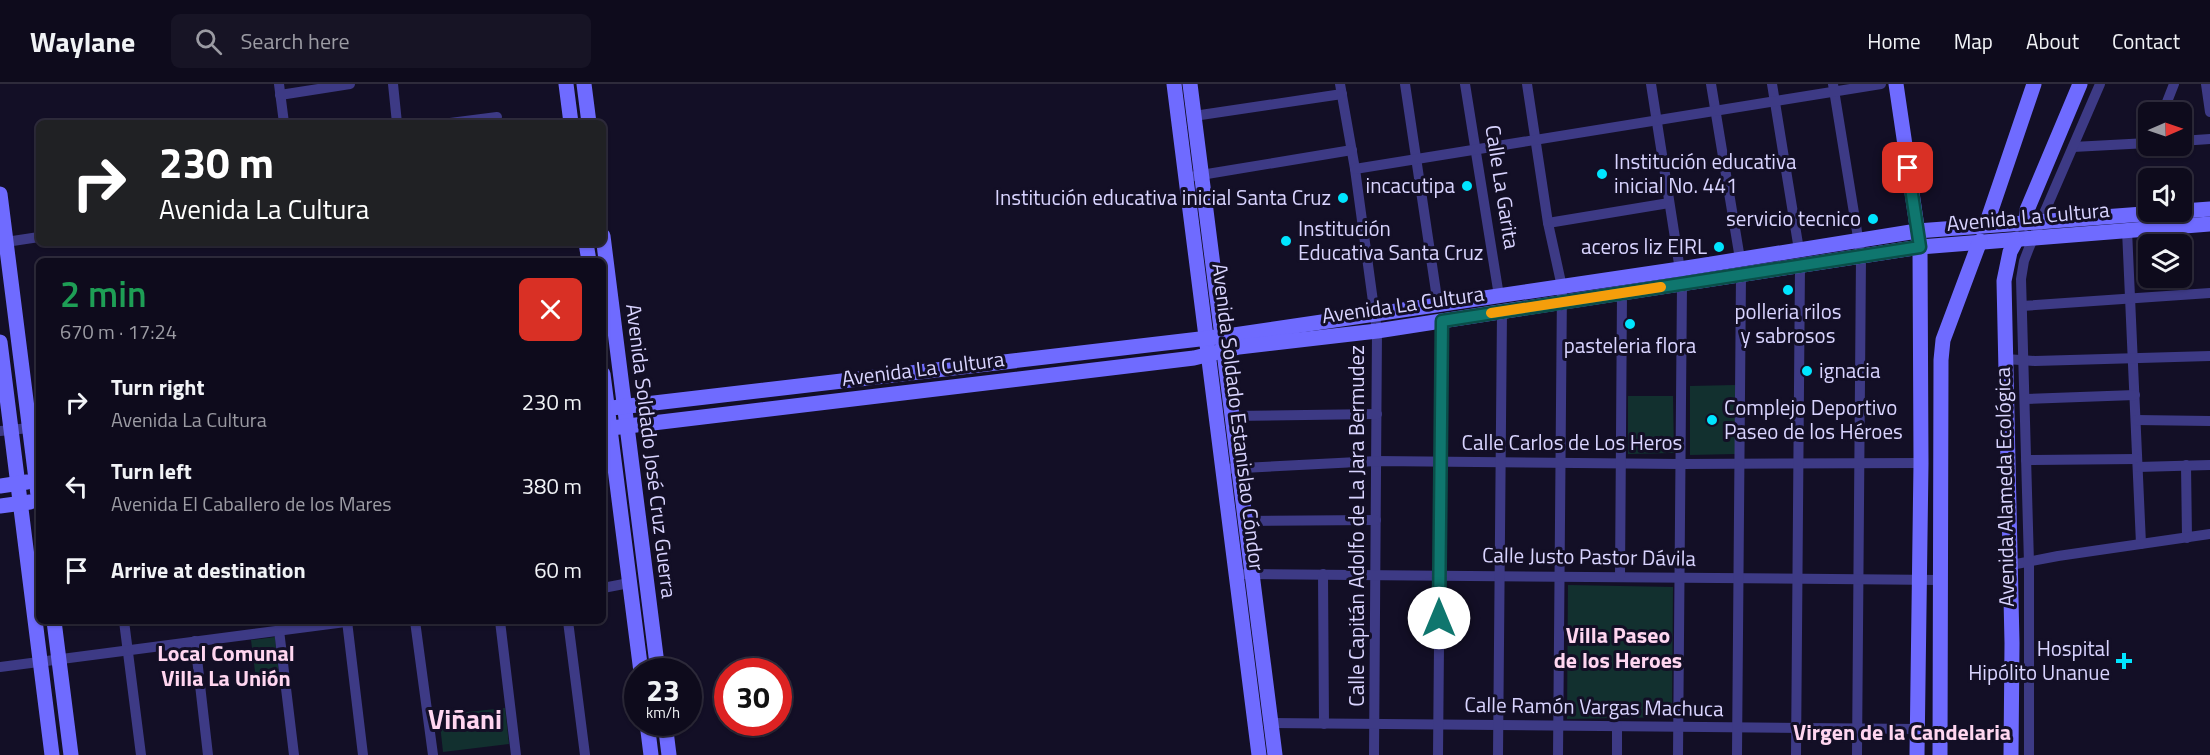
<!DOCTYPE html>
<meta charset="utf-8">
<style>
body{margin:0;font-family:"Titillium Web",sans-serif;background:#171425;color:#f1f3f6;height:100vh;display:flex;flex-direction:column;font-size:22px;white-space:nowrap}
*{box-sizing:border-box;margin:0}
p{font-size:20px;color:#9b9ba3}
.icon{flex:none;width:33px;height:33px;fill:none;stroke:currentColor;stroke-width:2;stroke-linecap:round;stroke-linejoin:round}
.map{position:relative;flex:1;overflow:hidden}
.sheet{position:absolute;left:36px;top:174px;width:570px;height:366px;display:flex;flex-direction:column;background:#0e0b1c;border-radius:9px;box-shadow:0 2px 4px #0004,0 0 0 2px #2e2b3b}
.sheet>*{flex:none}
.top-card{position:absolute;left:36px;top:36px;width:570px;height:126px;border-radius:9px;box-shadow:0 2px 4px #0004,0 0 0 2px #2e2b3b;background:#202124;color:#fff;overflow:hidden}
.needle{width:39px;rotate:88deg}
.buttons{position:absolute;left:2138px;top:18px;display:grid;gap:12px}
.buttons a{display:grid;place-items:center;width:54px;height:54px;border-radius:9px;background:#0e0b1c;box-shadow:0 2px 4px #0004,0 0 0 2px #2e2b3b;font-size:30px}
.speed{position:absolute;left:624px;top:574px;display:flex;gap:12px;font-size:30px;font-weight:700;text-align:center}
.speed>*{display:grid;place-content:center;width:78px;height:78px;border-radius:50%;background:#0e0b1c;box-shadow:0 2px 4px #0004,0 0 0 2px #2e2b3b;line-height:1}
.speed small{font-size:15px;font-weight:400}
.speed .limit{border:9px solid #d22;background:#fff;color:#111}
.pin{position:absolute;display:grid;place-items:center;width:51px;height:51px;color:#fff;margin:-26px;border-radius:12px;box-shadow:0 3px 9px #0006}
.me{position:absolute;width:66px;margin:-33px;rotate:0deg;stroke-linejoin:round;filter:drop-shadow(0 0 4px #0008)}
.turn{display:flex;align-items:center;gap:21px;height:126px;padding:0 24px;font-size:27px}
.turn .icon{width:78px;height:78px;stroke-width:2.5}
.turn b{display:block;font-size:42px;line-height:51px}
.round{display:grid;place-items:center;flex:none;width:63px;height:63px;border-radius:9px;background:#171425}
.head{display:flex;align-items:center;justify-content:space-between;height:102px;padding:0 24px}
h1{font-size:36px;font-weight:600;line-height:45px;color:#1e9e55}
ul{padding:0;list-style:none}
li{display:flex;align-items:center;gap:18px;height:84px;padding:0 24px}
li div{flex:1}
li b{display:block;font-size:22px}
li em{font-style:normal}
header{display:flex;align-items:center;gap:36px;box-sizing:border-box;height:84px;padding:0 30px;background:#0e0b1c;border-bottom:2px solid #2e2b3b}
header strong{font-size:28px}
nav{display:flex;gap:33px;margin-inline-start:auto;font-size:21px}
.search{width:420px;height:54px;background:#171425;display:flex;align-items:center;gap:15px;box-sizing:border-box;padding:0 21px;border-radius:9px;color:#9b9ba3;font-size:22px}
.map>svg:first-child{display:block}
</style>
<header>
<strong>Waylane</strong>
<div class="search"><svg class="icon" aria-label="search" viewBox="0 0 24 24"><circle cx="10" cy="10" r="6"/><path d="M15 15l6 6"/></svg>Search here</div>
<nav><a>Home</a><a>Map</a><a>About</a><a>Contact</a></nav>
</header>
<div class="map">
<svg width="2210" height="671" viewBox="0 0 2210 671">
<rect width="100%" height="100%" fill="#130f26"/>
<g fill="#12302f">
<path d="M1735,301V370L1690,371V302Z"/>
<path d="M1628,312H1673L1674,369L1628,370Z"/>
<path d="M1568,501L1673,503L1672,633L1567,635Z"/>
<path d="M275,553L279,592L256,595L251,556Z"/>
<path d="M505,624L509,660L443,668L439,631Z"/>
</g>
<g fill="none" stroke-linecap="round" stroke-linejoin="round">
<g stroke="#3d3a85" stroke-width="10">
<path d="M279,0L284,39"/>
<path d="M393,0L397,39"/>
<path d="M1340,0L1355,85L1377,247L1374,671"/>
<path d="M1405,0L1438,221"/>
<path d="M1465,0L1499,212"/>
<path d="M1527,0L1548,139L1562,203L1558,671"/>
<path d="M1651,0L1682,199L1678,671"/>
<path d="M1711,0L1740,175"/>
<path d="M1772,0L1799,166"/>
<path d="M1833,0L1861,172L1857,671"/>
<path d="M2206,0L2210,28"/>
<path d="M280,11L350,0"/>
<path d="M2163,28L2174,0"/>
<path d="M1194,32L1342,10"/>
<path d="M450,39L497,33"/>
<path d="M2181,57L2210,55"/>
<path d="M2073,63L2148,59"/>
<path d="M1355,85L1881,0"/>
<path d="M1195,92L1352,66"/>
<path d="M1548,139L1669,119"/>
<path d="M2127,146L2141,460"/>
<path d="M6,158L39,153"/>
<path d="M2022,222L2210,209"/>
<path d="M2006,275L2035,277L2210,272"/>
<path d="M2025,315L2135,311"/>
<path d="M1232,332L1377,330"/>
<path d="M2136,336L2210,337"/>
<path d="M0,347L29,344"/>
<path d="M2026,376L2137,375"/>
<path d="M2186,381L2187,454"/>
<path d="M2138,383L2210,381"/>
<path d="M1223,385L1377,377L1681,380L1921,379"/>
<path d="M1245,437L1376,436"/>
<path d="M2011,481L2058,472L2210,450"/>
<path d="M1245,490L1941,496"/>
<path d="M1323,490L1324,640"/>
<path d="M1620,493L1622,209"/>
<path d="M603,504L629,499"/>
<path d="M124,537L141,671"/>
<path d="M347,537L363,671"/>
<path d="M415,537L433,671"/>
<path d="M500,537L516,671"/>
<path d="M568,537L585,671"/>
<path d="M279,546L294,671"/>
<path d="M195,557L208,671"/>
<path d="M0,583L353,537"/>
<path d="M1271,639L1918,645"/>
<path d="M1438,671L1442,237"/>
<path d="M1498,671L1502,227"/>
<path d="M1617,671V642"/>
<path d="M1737,671L1741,190"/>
<path d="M1796,671L1800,181"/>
<path d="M2029,671V479L2021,195L2024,177L2029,164L2100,0"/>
</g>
<g stroke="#6f6bff" stroke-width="15">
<path d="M566,0L571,39"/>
<path d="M584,0L589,39"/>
<path d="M1174,0L1259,671"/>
<path d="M1190,0L1275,671"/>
<path d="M1896,0L1920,163L1921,379L1917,671"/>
<path d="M0,110L39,419"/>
<path d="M2026,139L2027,126L2080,0"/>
<path d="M1986,141L2034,0"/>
<path d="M603,152L658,588"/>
<path d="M586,159L589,177"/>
<path d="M0,258L52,671"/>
<path d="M603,290L641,588"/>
<path d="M603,325L1234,251L1680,185L1917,147L2210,125"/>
<path d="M603,345L1194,274L1239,263L1377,247L1920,163L2210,140"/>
<path d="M0,402L27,398"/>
<path d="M0,422L30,418"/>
<path d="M54,537L71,671"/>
<path d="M647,639L651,671"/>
<path d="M665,639L669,671"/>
<path d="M1940,671L1941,276L1943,256L1980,157"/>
<path d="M2011,671L2012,559L2004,197L2010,168L2017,155"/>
</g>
</g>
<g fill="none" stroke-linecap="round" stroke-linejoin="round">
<g stroke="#0a4d48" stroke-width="15">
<path id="route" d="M1439,534L1442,237L1920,163L1908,84"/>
</g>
<use href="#route" stroke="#0f766e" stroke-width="10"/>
<path stroke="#f59e0b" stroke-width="10" d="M1491,229L1661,203"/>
</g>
<g fill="#00e5ff" stroke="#130f26" stroke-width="2">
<circle cx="1602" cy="90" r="6"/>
<circle cx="1467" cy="102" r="6"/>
<circle cx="1343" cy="114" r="6"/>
<circle cx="1873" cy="135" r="6"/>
<circle cx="1286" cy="157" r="6"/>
<circle cx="1719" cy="163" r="6"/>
<circle cx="1788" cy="206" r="6"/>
<circle cx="1630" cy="240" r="6"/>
<circle cx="1807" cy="287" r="6"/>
<circle cx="1712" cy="336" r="6"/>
<path d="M2121 568h6v6h6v6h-6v6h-6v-6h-6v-6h6z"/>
</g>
<g text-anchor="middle" stroke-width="6" stroke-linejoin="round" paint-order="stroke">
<g font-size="21" fill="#d9d4ff" stroke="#130f26" text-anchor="end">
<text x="1614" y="85" text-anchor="start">Institución educativa<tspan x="1614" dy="24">inicial No. 441</tspan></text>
<text x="1455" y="109">incacutipa</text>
<text x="1331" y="121">Institución educativa inicial Santa Cruz</text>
<text x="1861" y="142">servicio tecnico</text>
<text x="1298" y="152" text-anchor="start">Institución<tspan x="1298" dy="24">Educativa Santa Cruz</tspan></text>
<text x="1707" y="170">aceros liz EIRL</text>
<text x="1788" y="235" text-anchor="middle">polleria rilos<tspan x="1788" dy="24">y sabrosos</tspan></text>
<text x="1630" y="269" text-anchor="middle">pasteleria flora</text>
<text x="1819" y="294" text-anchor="start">ignacia</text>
<text x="1724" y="331" text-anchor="start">Complejo Deportivo<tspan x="1724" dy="24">Paseo de los Héroes</tspan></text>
<text x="2110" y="572">Hospital<tspan x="2110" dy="24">Hipólito Unanue</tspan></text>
</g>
<g font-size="21" fill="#d9d4ff" stroke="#130f26">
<text transform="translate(1502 103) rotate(81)" y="7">Calle La Garita</text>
<text transform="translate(2028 133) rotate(-5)" y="7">Avenida La Cultura</text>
<text transform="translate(1403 221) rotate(-8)" y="7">Avenida La Cultura</text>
<text transform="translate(923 285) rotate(-7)" y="7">Avenida La Cultura</text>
<text transform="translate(1238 333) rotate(83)" y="7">Avenida Soldado Estanislao Cóndor</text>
<text x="1572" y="366">Calle Carlos de Los Heros</text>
<text transform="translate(651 367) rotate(83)" y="7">Avenida Soldado José Cruz Guerra</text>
<text transform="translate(2005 403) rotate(-91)" y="7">Avenida Alameda Ecológica</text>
<text transform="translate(1357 442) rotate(-90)" y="7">Calle Capitán Adolfo de La Jara Bermudez</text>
<text transform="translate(1589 473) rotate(1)" y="7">Calle Justo Pastor Dávila</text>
<text transform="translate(1594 623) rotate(1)" y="7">Calle Ramón Vargas Machuca</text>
</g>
<g font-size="22" font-weight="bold" fill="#ffd6f0" stroke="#130f26">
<text x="1618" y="559">Villa Paseo<tspan x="1618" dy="25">de los Heroes</tspan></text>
<text x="226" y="577">Local Comunal<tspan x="226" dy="25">Villa La Unión</tspan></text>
<text x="1902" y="656">Virgen de la Candelaria</text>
</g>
<g font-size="27" font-weight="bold" fill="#ffd6f0" stroke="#130f26">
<text x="465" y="645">Viñani</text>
</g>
</g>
</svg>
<div class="buttons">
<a><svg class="needle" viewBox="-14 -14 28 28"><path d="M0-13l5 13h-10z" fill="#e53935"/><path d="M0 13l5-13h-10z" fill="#9b9ba3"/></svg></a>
<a><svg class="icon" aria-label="sound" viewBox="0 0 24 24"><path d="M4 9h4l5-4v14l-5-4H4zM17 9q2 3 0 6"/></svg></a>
<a><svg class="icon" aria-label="layers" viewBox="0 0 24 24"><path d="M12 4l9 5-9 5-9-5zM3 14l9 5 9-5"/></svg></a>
</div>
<div class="speed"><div>23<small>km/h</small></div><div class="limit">30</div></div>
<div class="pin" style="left:1908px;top:84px;background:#d93025"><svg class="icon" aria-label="arrive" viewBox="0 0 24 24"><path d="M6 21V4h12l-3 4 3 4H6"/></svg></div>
<svg class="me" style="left:1439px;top:534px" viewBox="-20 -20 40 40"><circle r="19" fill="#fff"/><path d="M0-13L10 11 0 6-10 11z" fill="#0f766e"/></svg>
<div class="top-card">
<div class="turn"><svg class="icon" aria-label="right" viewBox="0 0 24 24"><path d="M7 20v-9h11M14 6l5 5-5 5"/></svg><div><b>230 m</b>Avenida La Cultura</div></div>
</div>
<section class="sheet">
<div class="head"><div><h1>2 min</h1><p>670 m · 17:24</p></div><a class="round" style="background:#d93025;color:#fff"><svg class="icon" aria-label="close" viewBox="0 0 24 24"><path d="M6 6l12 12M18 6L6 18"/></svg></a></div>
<ul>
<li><svg class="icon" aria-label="right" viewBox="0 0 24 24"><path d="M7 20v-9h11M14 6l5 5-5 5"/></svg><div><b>Turn right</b><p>Avenida La Cultura</p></div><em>230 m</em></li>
<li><svg class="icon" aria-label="left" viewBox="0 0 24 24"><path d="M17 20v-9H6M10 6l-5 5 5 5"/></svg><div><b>Turn left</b><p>Avenida El Caballero de los Mares</p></div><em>380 m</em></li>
<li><svg class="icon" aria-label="arrive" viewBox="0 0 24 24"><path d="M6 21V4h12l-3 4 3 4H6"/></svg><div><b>Arrive at destination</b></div><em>60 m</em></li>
</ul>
</section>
</div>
